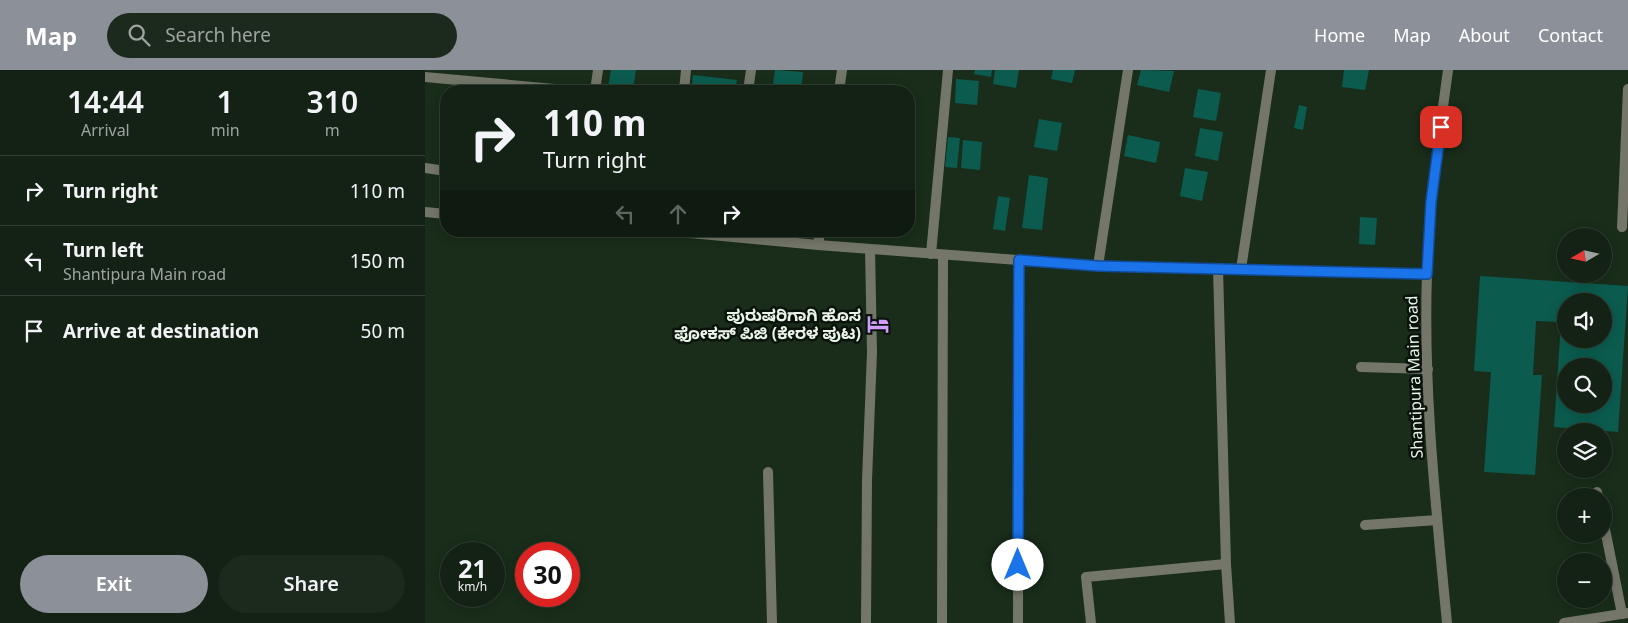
<!DOCTYPE html>
<meta charset="utf-8">
<style>
body{margin:0;font-family:"Noto Sans","Noto Sans Kannada",sans-serif;background:#1c2a1d;color:#f1f3f6;height:100vh;display:flex;flex-direction:column;font-size:19px;white-space:nowrap}
*{box-sizing:border-box;margin:0}
p{font-size:16px;color:#9da4a0}
.icon{flex:none;width:28px;height:28px;fill:none;stroke:currentColor;stroke-width:2;stroke-linecap:round;stroke-linejoin:round}
.map{position:relative;flex:1;overflow:hidden}
.drawer{display:flex;flex-direction:column;background:#132214;width:425px}
.drawer>*{flex:none}
.guide{position:absolute;left:15px;top:15px;width:475px;height:152px;border-radius:20px;box-shadow:0 2px 12px #0003,0 0 0 1px #323f34;background:#132214;color:#f1f3f6;overflow:hidden}
.needle{width:32px;rotate:261deg}
.tools{position:absolute;left:1132px;top:158px;display:grid;gap:10px}
.tools a{display:grid;place-items:center;width:55px;height:55px;border-radius:50%;background:#132214;box-shadow:0 2px 12px #0003,0 0 0 1px #323f34;font-size:25px}
.speed{position:absolute;left:15px;top:472px;display:flex;gap:10px;font-size:25px;font-weight:700;text-align:center}
.speed>*{display:grid;place-content:center;width:65px;height:65px;border-radius:50%;background:#132214;box-shadow:0 2px 12px #0003,0 0 0 1px #323f34;line-height:1}
.speed small{font-size:12px;font-weight:400}
.speed .limit{border:8px solid #d22;background:#fff;color:#111}
.pin{position:absolute;display:grid;place-items:center;width:42px;height:42px;color:#fff;margin:-21px;border-radius:10px;box-shadow:0 2px 8px #0006}
.me{position:absolute;width:55px;margin:-28px;rotate:0deg;stroke-linejoin:round;filter:drop-shadow(0 0 4px #0008)}
.turn{display:flex;align-items:center;gap:18px;height:105px;padding:0 20px;font-size:22px}
.turn .icon{width:65px;height:65px;stroke-width:2.5}
.turn b{display:block;font-size:35px;line-height:42px}
.lanes{display:flex;align-items:center;height:48px;padding:0 20px;background:#0003;justify-content:center;gap:25px;direction:ltr}
.lanes .off{opacity:.35}
.eta{display:flex;justify-content:space-evenly;align-items:center;height:85px;text-align:center}
.eta b{font-size:30px;font-weight:600;line-height:35px}
.button{display:flex;gap:10px;margin-top:auto;padding:10px 20px}
.button a{flex:1;height:58px;border-radius:30px;background:#8c9099;color:#fff;font-size:20px;font-weight:600;line-height:58px;text-align:center}
.button a+a{background:#1c2a1d;color:#f1f3f6}
ul{padding:0;list-style:none}
li{display:flex;align-items:center;gap:15px;height:70px;padding:0 20px;border-top:1px solid #323f34}
li div{flex:1}
li b{display:block;font-size:19px}
li em{font-style:normal}
header{display:flex;align-items:center;gap:30px;box-sizing:border-box;height:70px;padding:0 25px;background:#8c9099;color:#fff}
header strong{font-size:24px}
nav{display:flex;gap:28px;margin-inline-start:auto;font-size:18px}
.search{width:350px;height:45px;background:#1c2a1d;display:flex;align-items:center;gap:12px;box-sizing:border-box;padding:0 18px;border-radius:28px;color:#9da4a0;font-size:19px}
main{display:flex;flex:1;min-height:0}
.map>svg:first-child{display:block}
</style>
<header>
<strong>Map</strong>
<div class="search"><svg class="icon" aria-label="search" viewBox="0 0 24 24"><circle cx="10" cy="10" r="6"/><path d="M15 15l6 6"/></svg>Search here</div>
<nav><a>Home</a><a>Map</a><a>About</a><a>Contact</a></nav>
</header>
<main>
<section class="drawer">
<div class="eta">
<div><b>14:44</b><p>Arrival</p></div>
<div><b>1</b><p>min</p></div>
<div><b>310</b><p>m</p></div>
</div>
<ul>
<li><svg class="icon" aria-label="right" viewBox="0 0 24 24"><path d="M7 20v-9h11M14 6l5 5-5 5"/></svg><div><b>Turn right</b></div><em>110 m</em></li>
<li><svg class="icon" aria-label="left" viewBox="0 0 24 24"><path d="M17 20v-9H6M10 6l-5 5 5 5"/></svg><div><b>Turn left</b><p>Shantipura Main road</p></div><em>150 m</em></li>
<li><svg class="icon" aria-label="arrive" viewBox="0 0 24 24"><path d="M6 21V4h12l-3 4 3 4H6"/></svg><div><b>Arrive at destination</b></div><em>50 m</em></li>
</ul>
<div class="button"><a>Exit</a><a>Share</a></div>
</section>
<div class="map">
<svg width="1203" height="553" viewBox="0 0 1203 553">
<rect width="100%" height="100%" fill="#192d1a"/>
<g fill="#0b5c4f" fill-rule="evenodd">
<path d="M186,0H211L208,20L183,17Z"/>
<path d="M350,0L378,2L376,21H347Z"/>
<path d="M550,0H567L566,7L549,4Z"/>
<path d="M570,0H594L591,18L568,14Z"/>
<path d="M628,0H650L647,13L626,9Z"/>
<path d="M716,0L749,1L744,22L712,15Z"/>
<path d="M919,0H944L940,20L917,17Z"/>
<path d="M268,5L312,10L310,21H266Z"/>
<path d="M531,9L554,11L552,35L530,33Z"/>
<path d="M773,19L796,23L791,51L768,47Z"/>
<path d="M874,35L882,37L878,60L869,58Z"/>
<path d="M614,49L637,53L632,81L609,77Z"/>
<path d="M775,58L798,62L793,91L770,86Z"/>
<path d="M703,65L735,72L731,93L699,86Z"/>
<path d="M523,67L535,68L532,98L520,97Z"/>
<path d="M538,70L557,72L555,100L536,98Z"/>
<path d="M760,98L783,102L777,131L755,126Z"/>
<path d="M604,105L623,108L617,160L597,158Z"/>
<path d="M573,126L585,128L580,161L568,159Z"/>
<path d="M935,147L952,148L950,175L934,174Z"/>
<path d="M1055,206L1203,216L1193,362L1129,357L1136,252L1111,251L1108,305H1117L1110,405L1059,402L1066,302L1049,301ZM1141,231H1179V269H1141ZM1141,296H1179V334H1141Z"/>
</g>
<g fill="none" stroke-linecap="round" stroke-linejoin="round">
<g stroke="#747669" stroke-width="10">
<path d="M936,297L1003,299"/>
<path d="M940,455L1012,450"/>
</g>
<g stroke="#747669" stroke-width="10">
<path d="M0,7L151,21"/>
<path d="M170,21L173,0"/>
<path d="M259,21L261,0"/>
<path d="M323,21L326,0"/>
<path d="M414,21L417,0"/>
<path d="M0,98L21,101"/>
<path d="M0,142L21,144"/>
<path d="M1197,157L1203,19"/>
<path d="M244,161L393,175L673,196L1002,204"/>
<path d="M393,175L395,161"/>
<path d="M506,184L523,0"/>
<path d="M673,196L703,0"/>
<path d="M793,198L801,494L805,553"/>
<path d="M816,199L846,0"/>
<path d="M343,402L347,553"/>
<path d="M1172,422L1173,426"/>
<path d="M1179,454L1197,544"/>
<path d="M441,553L442,410L447,282L445,179"/>
<path d="M517,553L518,185"/>
<path d="M593,553L594,190"/>
<path d="M666,553L661,507L801,494"/>
</g>
<g stroke="#747669" stroke-width="10">
<path d="M1022,553C1011,437 998,320 1002,203C1004,135 1014,67 1023,0"/>
<path d="M1139,553L1203,543"/>
</g>
</g>
<g fill="none" stroke-linecap="round" stroke-linejoin="round">
<g stroke="#114b97" stroke-width="12">
<path id="route" d="M593,495L594,190L673,196L1002,204L1006,132L1016,57"/>
</g>
<use href="#route" stroke="#1a73e8" stroke-width="9"/>
</g>
<defs>
<g id="hotel-bare" transform="scale(1.725)"><path d="M-6-4.5h1.5V1H6V5H4.5V3h-9V5H-6ZM-4 0a1.8 1.8 0 1 1 3.6 0ZM.5 0V-2.5h3Q6-2.5 6 0Z" fill="#d19dfe" stroke="#0a130b" stroke-width="2.5" paint-order="stroke"/></g>
</defs>
<g fill-rule="evenodd">
<use href="#hotel-bare" x="453" y="254"/>
</g>
<g text-anchor="middle" stroke-width="5" stroke-linejoin="round" paint-order="stroke">
<g font-size="16" font-weight="bold" fill="#e7f4e7" stroke="#0a130b" text-anchor="end">
<text x="436" y="251">ಪುರುಷರಿಗಾಗಿ ಹೊಸ<tspan x="436" dy="18">ಫೋಕಸ್ ಪಿಜಿ (ಕೇರಳ ಪುಟ)</tspan></text>
</g>
<g font-size="16" fill="#e7f4e7" stroke="#0a130b">
<text transform="translate(989 307) rotate(-92)" y="6">Shantipura Main road</text>
</g>
</g>
</svg>
<div class="tools">
<a><svg class="needle" viewBox="-14 -14 28 28"><path d="M0-13l5 13h-10z" fill="#e53935"/><path d="M0 13l5-13h-10z" fill="#9da4a0"/></svg></a>
<a><svg class="icon" aria-label="sound" viewBox="0 0 24 24"><path d="M4 9h4l5-4v14l-5-4H4zM17 9q2 3 0 6"/></svg></a>
<a><svg class="icon" aria-label="search" viewBox="0 0 24 24"><circle cx="10" cy="10" r="6"/><path d="M15 15l6 6"/></svg></a>
<a><svg class="icon" aria-label="layers" viewBox="0 0 24 24"><path d="M12 4l9 5-9 5-9-5zM3 14l9 5 9-5"/></svg></a>
<a>+</a>
<a>−</a>
</div>
<div class="speed"><div>21<small>km/h</small></div><div class="limit">30</div></div>
<div class="pin" style="left:1016px;top:57px;background:#d93025"><svg class="icon" aria-label="arrive" viewBox="0 0 24 24"><path d="M6 21V4h12l-3 4 3 4H6"/></svg></div>
<svg class="me" style="left:593px;top:495px" viewBox="-20 -20 40 40"><circle r="19" fill="#fff"/><path d="M0-13L10 11 0 6-10 11z" fill="#1a73e8"/></svg>
<div class="guide">
<div class="turn"><svg class="icon" aria-label="right" viewBox="0 0 24 24"><path d="M7 20v-9h11M14 6l5 5-5 5"/></svg><div><b>110 m</b>Turn right</div></div>
<div class="lanes"><svg class="icon off" aria-label="left" viewBox="0 0 24 24"><path d="M17 20v-9H6M10 6l-5 5 5 5"/></svg><svg class="icon off" aria-label="ahead" viewBox="0 0 24 24"><path d="M12 20V5M6 11l6-6 6 6"/></svg><svg class="icon" aria-label="right" viewBox="0 0 24 24"><path d="M7 20v-9h11M14 6l5 5-5 5"/></svg></div>
</div>
</div>
</main>
